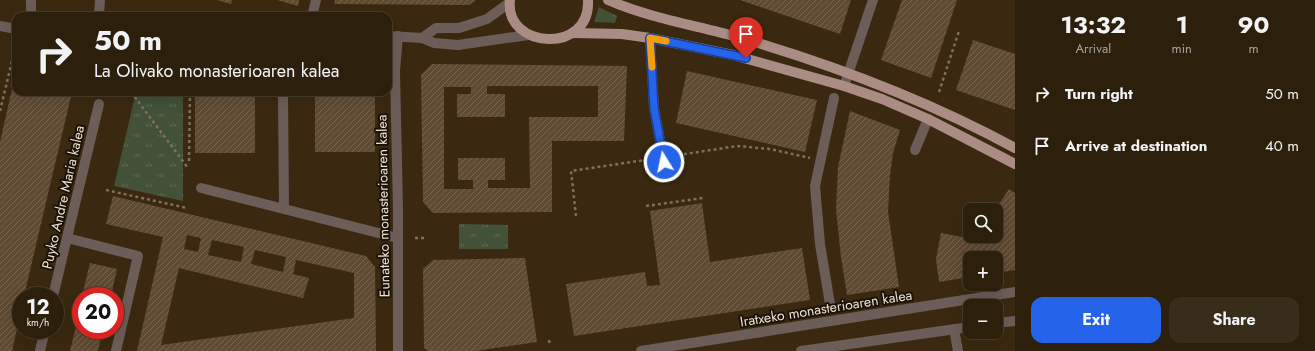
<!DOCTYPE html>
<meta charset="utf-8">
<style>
body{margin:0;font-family:Jost,sans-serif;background:#382c1a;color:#f1f3f6;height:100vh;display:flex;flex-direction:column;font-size:15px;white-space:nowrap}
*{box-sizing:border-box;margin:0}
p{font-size:13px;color:#a6a29d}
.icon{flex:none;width:22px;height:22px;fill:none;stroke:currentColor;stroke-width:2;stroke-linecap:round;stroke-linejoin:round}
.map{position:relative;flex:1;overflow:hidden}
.side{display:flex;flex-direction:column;background:#2c1f0c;width:300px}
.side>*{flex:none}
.top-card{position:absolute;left:12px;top:12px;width:380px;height:84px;border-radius:12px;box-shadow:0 4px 16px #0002,0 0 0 1px #483d2d;background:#2c1f0c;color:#f1f3f6;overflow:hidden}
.controls{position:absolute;left:963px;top:203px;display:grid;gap:8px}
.controls a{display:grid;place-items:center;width:40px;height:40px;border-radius:8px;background:#2c1f0c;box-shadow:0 4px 16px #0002,0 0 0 1px #483d2d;font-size:20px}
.speed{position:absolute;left:12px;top:287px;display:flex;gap:8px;font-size:20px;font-weight:700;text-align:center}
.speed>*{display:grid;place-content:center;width:52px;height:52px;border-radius:50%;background:#2c1f0c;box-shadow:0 4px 16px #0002,0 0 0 1px #483d2d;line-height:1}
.speed small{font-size:10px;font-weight:400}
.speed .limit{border:6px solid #d22;background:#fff;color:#111}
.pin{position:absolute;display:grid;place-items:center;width:34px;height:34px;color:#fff;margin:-41px -17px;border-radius:50% 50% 50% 0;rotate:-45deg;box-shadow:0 0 4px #0007}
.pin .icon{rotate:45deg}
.me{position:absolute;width:44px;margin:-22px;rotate:350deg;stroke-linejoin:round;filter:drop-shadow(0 0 3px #0008)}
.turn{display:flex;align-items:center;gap:14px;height:84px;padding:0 16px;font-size:18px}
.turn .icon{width:52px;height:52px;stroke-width:2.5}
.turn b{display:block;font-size:28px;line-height:34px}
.eta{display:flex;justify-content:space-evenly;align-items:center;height:68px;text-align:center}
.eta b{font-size:24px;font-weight:700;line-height:28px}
.cta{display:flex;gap:8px;margin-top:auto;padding:8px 16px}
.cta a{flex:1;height:46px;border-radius:12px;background:#2563eb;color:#fff;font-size:16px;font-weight:700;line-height:46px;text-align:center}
.cta a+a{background:#382c1a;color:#f1f3f6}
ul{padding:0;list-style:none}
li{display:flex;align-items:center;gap:12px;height:52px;padding:0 16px}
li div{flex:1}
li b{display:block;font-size:15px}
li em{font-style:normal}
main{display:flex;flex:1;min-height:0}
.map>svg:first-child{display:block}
</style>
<main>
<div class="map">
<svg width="1015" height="351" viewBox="0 0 1015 351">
<defs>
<pattern id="grass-tufts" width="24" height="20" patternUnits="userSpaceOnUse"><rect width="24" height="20" fill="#425138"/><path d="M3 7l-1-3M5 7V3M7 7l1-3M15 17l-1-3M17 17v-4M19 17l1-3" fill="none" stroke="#5e6a54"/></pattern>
<pattern id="building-hatch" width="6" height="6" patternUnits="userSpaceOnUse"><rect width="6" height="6" fill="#5f4a33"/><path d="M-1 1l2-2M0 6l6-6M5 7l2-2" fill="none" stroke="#766450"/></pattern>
</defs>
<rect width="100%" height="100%" fill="#3a2910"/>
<g fill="url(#grass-tufts)">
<path d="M599,7L617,16L615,23L594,22Z"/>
<path d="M136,92H183V201L114,186Z"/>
<path d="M459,224L508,225V249H459Z"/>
</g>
<g fill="url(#building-hatch)" fill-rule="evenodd">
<path d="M217,0H232L231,4Z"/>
<path d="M277,0H299L298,6Z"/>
<path d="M335,0H476L469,5H461L334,4Z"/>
<path d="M740,0H851L840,34Z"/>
<path d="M902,0H957L931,78L881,60Z"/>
<path d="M973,40L1015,54V110L956,90Z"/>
<path d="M432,64L627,66L624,141H552V212L433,213L423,202L421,75ZM487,86H598V117H529L530,188H488V180H505V158H458V180H473V189H444V87H471V94H457V117H505V94H487Z"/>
<path d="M687,71L817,100L805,152L676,123Z"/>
<path d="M15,76L16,92H72L24,296H21V311L12,351H0V142Z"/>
<rect x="195" y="92" width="60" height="61"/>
<rect x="315" y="92" width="60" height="60"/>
<path d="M850,111L900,130L893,153L890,175L888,212L899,287L847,295L841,257L836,209L838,167Z"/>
<path d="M1009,189L1015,193V270L996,273V258H970V277L939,282L936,259L941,233L988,242L989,236H996L995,210Z"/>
<path d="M113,196L366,256L375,267L376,351H137L163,237L106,224ZM187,235L201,238L198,252L184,249ZM212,240L244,247L241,262L208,255ZM255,250L286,257L283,272L251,264ZM296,260L354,273V318L161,345L179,268L303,298L309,278L293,274Z"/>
<path d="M702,203L710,262L802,248L810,300L574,336L566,284L645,272L647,286L660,285L650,211Z"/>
<path d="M525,258L537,342L475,351H428L424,348L423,269L433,260Z"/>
<path d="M90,263L117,269L111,296H82Z"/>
<path d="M81,305V330H103L98,351H70Z"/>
</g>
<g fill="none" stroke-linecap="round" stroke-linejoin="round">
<g stroke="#7f705b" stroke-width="2.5" stroke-dasharray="3 3" stroke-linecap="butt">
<path d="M131,92L188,168"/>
<path d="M939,92L959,31"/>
<path d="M0,111L13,57"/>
<path d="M189,161L190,92"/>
<path d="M675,163H680L679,155L737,146L770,149L810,158"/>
<path d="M106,190L187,208"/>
<path d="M646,206L703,198"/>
<path d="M576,216L571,171L645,160L646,167H653"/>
<path d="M415,238H426"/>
<path d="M549,340L550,346"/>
</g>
<g stroke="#6c5d59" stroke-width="10">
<path d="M31,16V0"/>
<path d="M99,16L100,0"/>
<path d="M312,16L316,0"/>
<path d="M0,26L16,29"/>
<path d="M388,36L422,38L434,43L458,45L528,35"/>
<path d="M398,36L395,71L398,210V351"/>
<path d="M422,38L436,28H459L487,19L509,3"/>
<path d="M650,38L654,108L664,162"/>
<path d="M844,86L873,0"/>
<path d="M283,92L284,209"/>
<path d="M915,150L928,119"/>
<path d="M201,188L398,238"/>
<path d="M67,238L138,256L116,351"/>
<path d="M53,296L99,104"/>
<path d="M830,304L820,244L815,186L834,98"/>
<path d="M996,323L1015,321"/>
<path d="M954,329L958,351"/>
<path d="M40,351L45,330"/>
<path d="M641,351L1015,292"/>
<path d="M801,351L970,327"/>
</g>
<g stroke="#aa8c84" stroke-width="10">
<path d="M510,0C504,49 591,55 588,0"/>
<path d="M608,0C649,18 695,25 738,37C834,65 927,100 1015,148"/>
<path d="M573,33L622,34L650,38L733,55L844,86L882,99L928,119L1015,164"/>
</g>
</g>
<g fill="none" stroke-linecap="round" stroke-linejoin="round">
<g stroke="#184099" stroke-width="10">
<path id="route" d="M664,162L654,108L650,38L746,58"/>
</g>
<use href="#route" stroke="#2563eb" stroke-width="7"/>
<path stroke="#f59e0b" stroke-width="7" d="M652,67L650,38L666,41"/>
</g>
<g text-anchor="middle" stroke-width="4" stroke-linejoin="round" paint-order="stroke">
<g font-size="14" fill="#eee2d4" stroke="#1b1309">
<text transform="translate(63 197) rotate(-77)" y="5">Puyko Andre Maria kalea</text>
<text transform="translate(383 206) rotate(-91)" y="5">Eunateko monasterioaren kalea</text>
<text transform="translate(826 308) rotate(-9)" y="5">Iratxeko monasterioaren kalea</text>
</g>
</g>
</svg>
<div class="controls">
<a><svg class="icon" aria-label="search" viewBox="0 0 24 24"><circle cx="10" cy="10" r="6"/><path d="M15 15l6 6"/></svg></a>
<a>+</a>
<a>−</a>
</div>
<div class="speed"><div>12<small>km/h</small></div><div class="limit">20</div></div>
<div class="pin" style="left:746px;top:58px;background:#d93025"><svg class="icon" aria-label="arrive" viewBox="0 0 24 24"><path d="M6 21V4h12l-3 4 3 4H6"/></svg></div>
<svg class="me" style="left:664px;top:162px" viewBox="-20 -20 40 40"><circle r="17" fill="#2563eb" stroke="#fff" stroke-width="3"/><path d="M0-11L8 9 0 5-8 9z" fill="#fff"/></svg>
<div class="top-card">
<div class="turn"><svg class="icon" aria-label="right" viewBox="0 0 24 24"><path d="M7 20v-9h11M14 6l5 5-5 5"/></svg><div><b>50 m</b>La Olivako monasterioaren kalea</div></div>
</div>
</div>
<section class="side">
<div class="eta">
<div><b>13:32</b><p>Arrival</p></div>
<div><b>1</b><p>min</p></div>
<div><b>90</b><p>m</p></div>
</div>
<ul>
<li><svg class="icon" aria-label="right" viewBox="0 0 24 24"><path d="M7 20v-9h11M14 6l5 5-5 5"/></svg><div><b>Turn right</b></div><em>50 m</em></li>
<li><svg class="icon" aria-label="arrive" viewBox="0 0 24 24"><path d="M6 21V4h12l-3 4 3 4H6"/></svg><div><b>Arrive at destination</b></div><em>40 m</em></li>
</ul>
<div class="cta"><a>Exit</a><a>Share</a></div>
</section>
</main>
